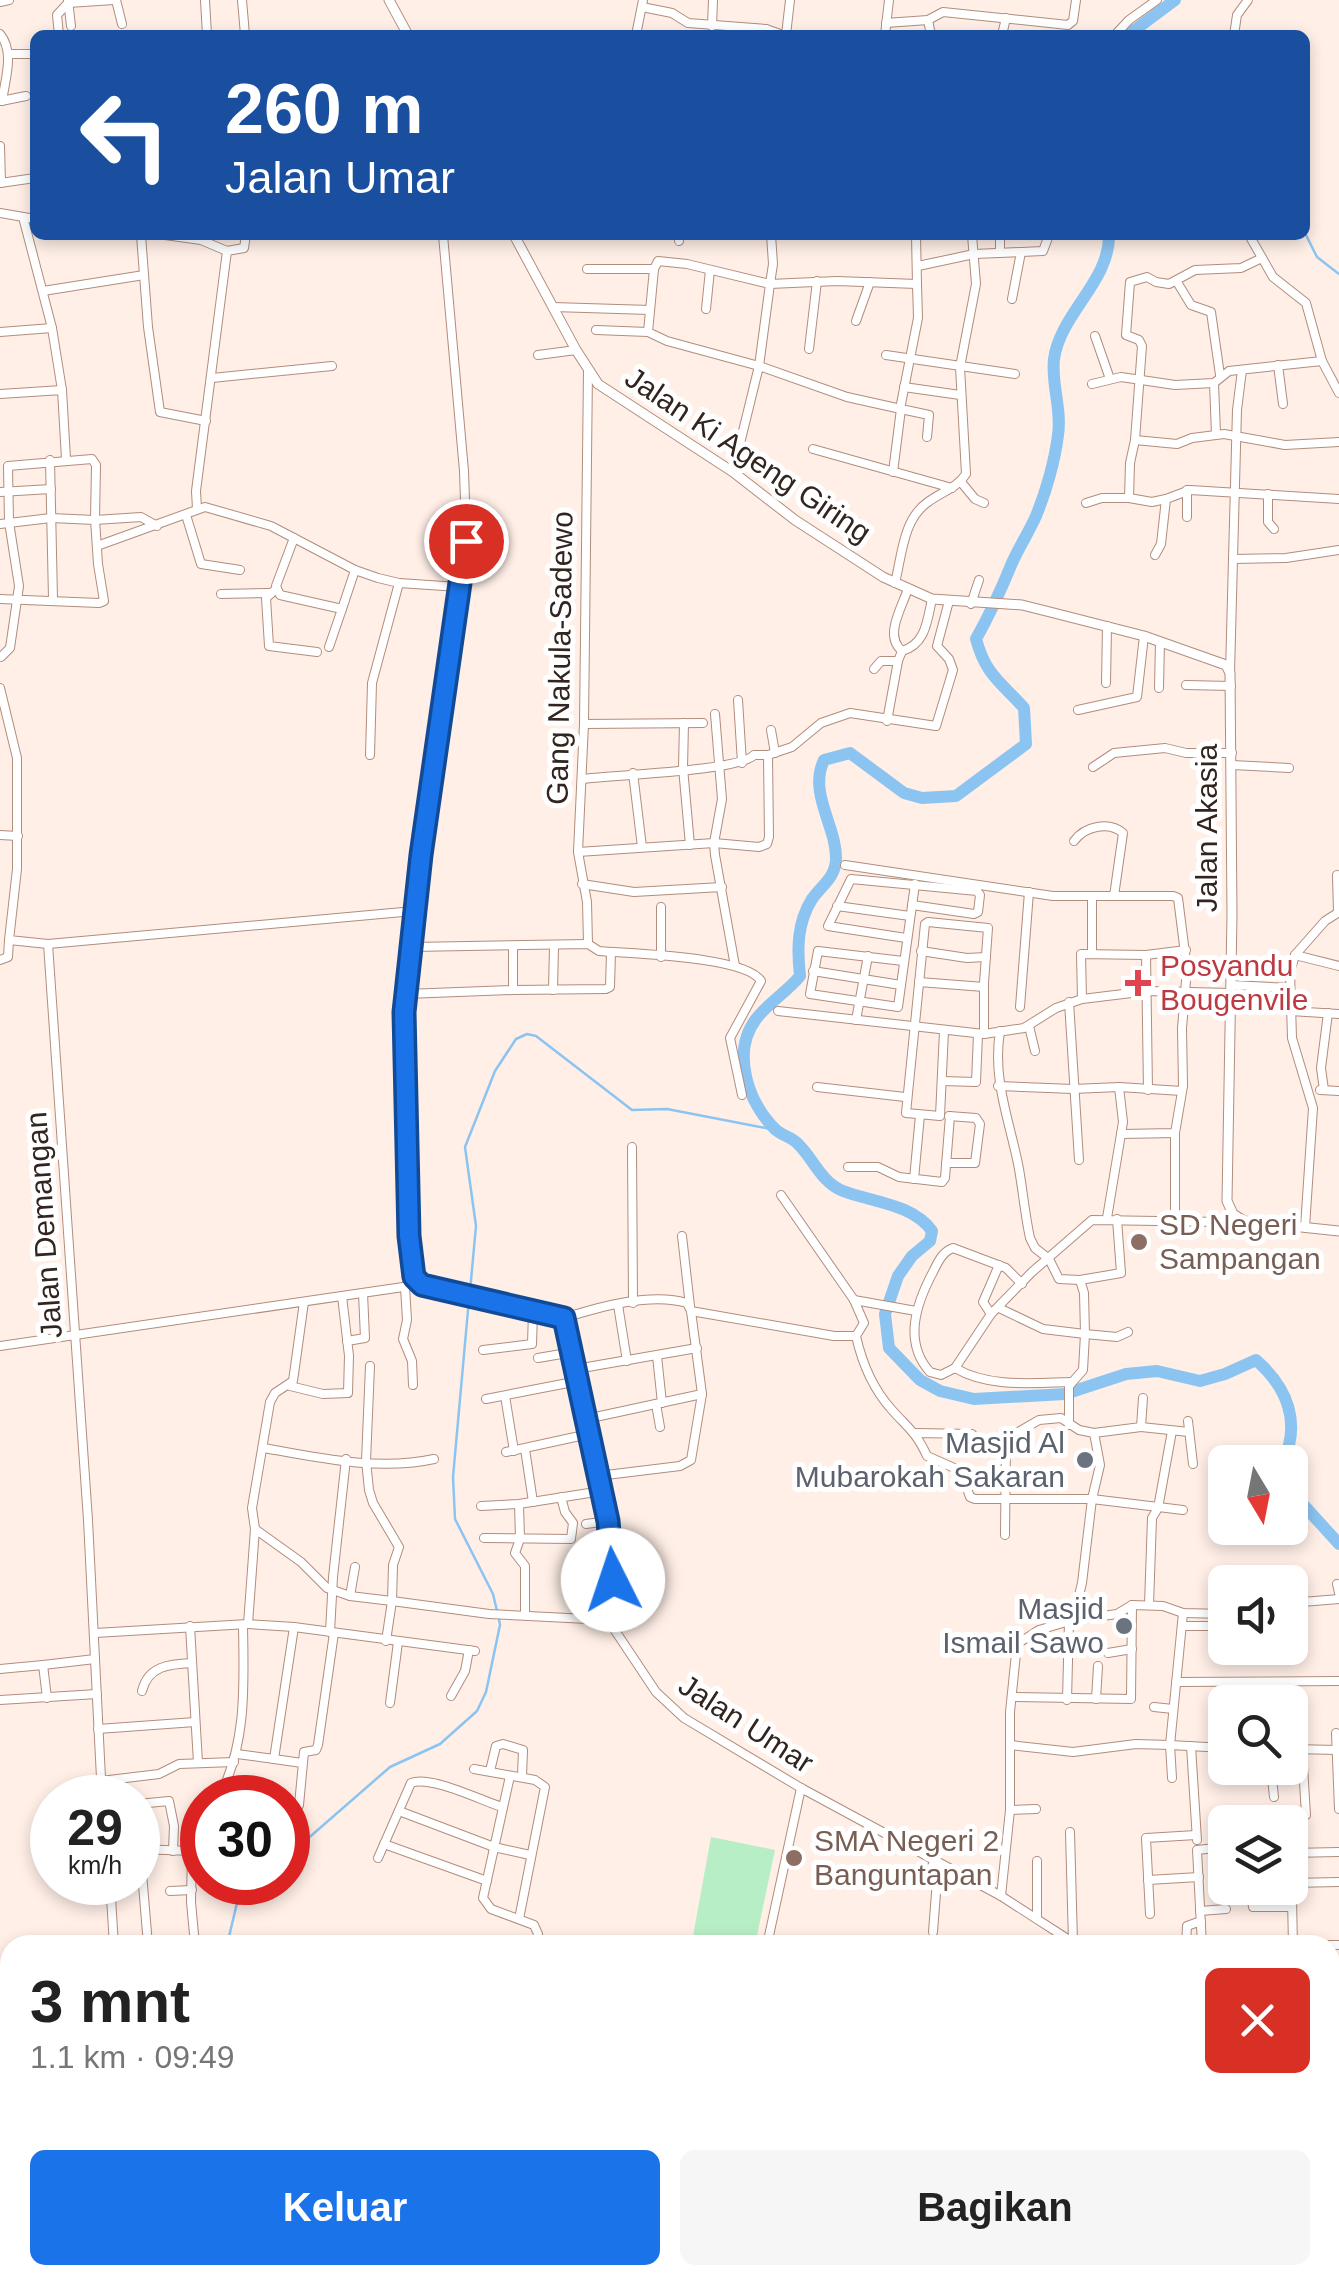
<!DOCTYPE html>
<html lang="id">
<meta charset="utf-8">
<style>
body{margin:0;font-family:Helvetica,sans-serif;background:#f6f6f6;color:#222;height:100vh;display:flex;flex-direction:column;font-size:38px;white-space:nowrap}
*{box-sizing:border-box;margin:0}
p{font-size:32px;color:#767676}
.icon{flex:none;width:55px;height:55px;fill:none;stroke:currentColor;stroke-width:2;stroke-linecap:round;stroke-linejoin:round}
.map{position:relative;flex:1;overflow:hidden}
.side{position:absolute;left:0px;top:1935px;width:1340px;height:350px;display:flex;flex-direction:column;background:#fff;border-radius:30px 30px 0 0;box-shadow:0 5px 15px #0003}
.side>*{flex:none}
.banner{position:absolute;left:30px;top:30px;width:1280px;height:210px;border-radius:15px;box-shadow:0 5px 15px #0003;background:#1a4fa0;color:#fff;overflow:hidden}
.needle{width:65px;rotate:170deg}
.buttons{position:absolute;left:1208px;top:1445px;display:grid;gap:20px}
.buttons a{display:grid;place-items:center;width:100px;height:100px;border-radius:15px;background:#fff;box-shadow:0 5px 15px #0003;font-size:50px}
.speed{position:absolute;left:30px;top:1775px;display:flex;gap:20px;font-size:50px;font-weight:700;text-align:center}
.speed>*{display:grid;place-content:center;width:130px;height:130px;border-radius:50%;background:#fff;box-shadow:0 5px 15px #0003;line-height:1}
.speed small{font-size:25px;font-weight:400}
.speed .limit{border:15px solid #d22;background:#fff;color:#111}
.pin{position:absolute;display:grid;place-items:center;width:85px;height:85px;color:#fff;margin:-42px;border:5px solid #fff;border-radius:50%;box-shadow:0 2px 10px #0007}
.me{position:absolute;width:110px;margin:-55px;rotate:356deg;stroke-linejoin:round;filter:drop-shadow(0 0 8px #0008)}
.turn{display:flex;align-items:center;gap:35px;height:210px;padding:0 30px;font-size:45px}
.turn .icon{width:130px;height:130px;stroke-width:2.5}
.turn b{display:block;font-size:70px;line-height:85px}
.round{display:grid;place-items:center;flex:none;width:105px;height:105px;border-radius:15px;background:#f6f6f6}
.summary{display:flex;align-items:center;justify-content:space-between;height:170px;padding:0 30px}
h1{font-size:60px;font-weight:600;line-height:75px}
.button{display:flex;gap:20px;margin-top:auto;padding:20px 30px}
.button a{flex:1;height:115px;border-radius:15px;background:#1a73e8;color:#fff;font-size:40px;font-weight:600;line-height:115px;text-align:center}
.button a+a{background:#f6f6f6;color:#222}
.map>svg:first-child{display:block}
</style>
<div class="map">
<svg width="1339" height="2285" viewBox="0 0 1339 2285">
<rect width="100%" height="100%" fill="#ffefe7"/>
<path fill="#b8eec6" d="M711,1837L775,1850L755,1945L693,1936Z"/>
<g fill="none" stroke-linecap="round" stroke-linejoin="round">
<g stroke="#8cc4f1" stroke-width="2.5">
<path d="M1305,233L1317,257L1339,274"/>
<path d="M470,1291L476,1226L465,1147L495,1071L516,1039L527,1034L536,1036L632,1110L667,1109L776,1130"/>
<path d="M469,1299L453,1477L455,1519L493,1594L497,1611"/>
<path d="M288,1851L297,1848L390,1767L440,1744L477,1711L486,1692L500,1625L499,1619"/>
<path d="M227,1945L242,1882"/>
<path d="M430,2275L434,2285"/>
</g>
<g stroke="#8cc4f1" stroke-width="12">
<path d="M1128,35L1175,0"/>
<path d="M1109,235C1110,281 1060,314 1054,359C1051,384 1062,409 1058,435C1055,460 1046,492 1036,516C1029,532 1019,547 1012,563C1001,590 990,614 976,639C986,676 1001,682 1024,708L1026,744L956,796L922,798L904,793L850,753L824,760C808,794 837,826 836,860C835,878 821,886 812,899C797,923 797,949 800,976C787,992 769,1002 756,1019C731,1052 748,1104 776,1130C782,1135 790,1137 796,1142C813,1157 820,1182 843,1191C872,1202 913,1204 932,1231L930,1241L912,1256L898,1276L885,1314L889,1348L920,1380L940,1391L974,1399L1065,1394L1126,1374L1157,1371L1200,1381L1225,1374L1256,1360C1288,1388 1301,1423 1283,1462"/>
<path d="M1290,1490L1339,1544"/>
</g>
<g stroke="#b18d7d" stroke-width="10">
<g id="minor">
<path d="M68,0L71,26"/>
<path d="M116,0L122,24"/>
<path d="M205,0L207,35"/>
<path d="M242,0L245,35"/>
<path d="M0,2L9,0"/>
<path d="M642,7L672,13L688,23L766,29"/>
<path d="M928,20L931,35"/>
<path d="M886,23L928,20L943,12L1068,25L1073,21L1076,0"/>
<path d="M712,26L713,0"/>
<path d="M0,34C15,52 5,80 2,101"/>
<path d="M59,35L57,15L68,3L114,0"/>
<path d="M636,35L643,0"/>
<path d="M765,35L766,29L783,35"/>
<path d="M786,35L790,0"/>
<path d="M885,35L889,0"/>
<path d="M1002,35L1006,18"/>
<path d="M1115,35L1129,20L1157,0"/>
<path d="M1234,35L1237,15L1248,0"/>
<path d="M8,54H35"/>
<path d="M1,101L26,96"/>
<path d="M0,146L1,183"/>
<path d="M0,183L35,178"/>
<path d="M0,213L35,219"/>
<path d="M23,217L52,328L62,390"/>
<path d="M141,235L148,327L160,412L206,421"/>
<path d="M165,235L201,240L227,251"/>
<path d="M678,235L679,241"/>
<path d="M771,235L773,264L770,284L837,281L917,284L916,235"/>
<path d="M1249,235L1273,277L1306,303L1322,361L1339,393"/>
<path d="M1000,251V235"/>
<path d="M1021,252L1043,251L1049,235"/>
<path d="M1262,258L1241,268L1195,270L1169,284L1156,282L1147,277L1130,282L1126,335L1139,340L1142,346L1135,440L1177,444L1192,438L1224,434L1285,445L1339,442"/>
<path d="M918,266L974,254L1021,252L1012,299"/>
<path d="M587,269H654"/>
<path d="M1177,282L1191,305L1211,312L1220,375"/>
<path d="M43,291L144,275"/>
<path d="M553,307L650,310"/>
<path d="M706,309L710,270"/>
<path d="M856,321L870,282"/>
<path d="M596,330L648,332L667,341L759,366L770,284L687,264L658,261L654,269L648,332"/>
<path d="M0,332L52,328"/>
<path d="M1095,336L1110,379"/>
<path d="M809,349L817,281"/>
<path d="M538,355L576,350"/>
<path d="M886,355L1015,374"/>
<path d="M1278,365L1283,404"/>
<path d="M588,370L584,724L578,852L587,902L588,944"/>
<path d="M212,378L332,366"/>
<path d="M1214,383L1216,434"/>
<path d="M1092,384L1121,377L1175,385L1214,383L1229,371L1322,361"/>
<path d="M904,387L960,395"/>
<path d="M0,394L62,390L66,459"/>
<path d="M900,409L918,318L917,284"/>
<path d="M901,409L929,415L927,437"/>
<path d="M1135,440L1130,463L1129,498L1152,502L1166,499"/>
<path d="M813,449L952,488"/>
<path d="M50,460L53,599"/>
<path d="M733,472L759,366L847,397L901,409L893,472"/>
<path d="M961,482L975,499L984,503"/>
<path d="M1187,490V517"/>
<path d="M0,492L51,489"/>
<path d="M1268,494V522L1274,529"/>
<path d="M1086,503L1102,498H1129"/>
<path d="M197,509L196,491L227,251L244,248L246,235"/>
<path d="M186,515L201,564L240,570"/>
<path d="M0,524L51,518L95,520L98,564L104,601L99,603L0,599"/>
<path d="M294,538L276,586L280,595L342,609L355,570"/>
<path d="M97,546L205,507L271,526L355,570L378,578L399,583L459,587"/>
<path d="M1155,555L1161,544L1166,499L1190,490L1339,499"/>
<path d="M1233,559L1237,410L1242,370"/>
<path d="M895,583C902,555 903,519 928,502C941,492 957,488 966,474L960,367L976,284L972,235"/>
<path d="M276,589L266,598L269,646L317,652"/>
<path d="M221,594L269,593"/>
<path d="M971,604L979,580"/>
<path d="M329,647L342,609"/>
<path d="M902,651C884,636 901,609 908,589"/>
<path d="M1,657L10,648L19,586L9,522L8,466L92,459L96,465L95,520L141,517L157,526"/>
<path d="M874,669L881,661H898L902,651C926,644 927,621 932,599"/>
<path d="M1230,673L1233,559L1286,558L1339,550"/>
<path d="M1106,683L1107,626"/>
<path d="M1186,685L1231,686"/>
<path d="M0,688L17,758V869L9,940L48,944L88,1520L102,1798"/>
<path d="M1159,688L1160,642"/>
<path d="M738,700L742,763"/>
<path d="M1078,710L1137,697L1144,636"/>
<path d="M715,714L722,799L714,843L715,855L735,966"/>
<path d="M887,721L898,661"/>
<path d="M684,723L683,768L690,845"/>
<path d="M584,724L703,723"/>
<path d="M771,730L775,753"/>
<path d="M370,755L372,683L399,583"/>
<path d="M768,755L792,747L821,723L850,713L936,726L953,670L949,659L937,646L949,601"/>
<path d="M1232,765L1289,768"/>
<path d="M1093,767L1114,753L1165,748L1186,753H1232"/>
<path d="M633,773L642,847"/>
<path d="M0,835L18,836"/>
<path d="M1074,841C1085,826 1109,821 1123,833L1114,896"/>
<path d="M578,852L714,843L759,847L767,844L769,837L768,755H754C740,771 613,775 582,779"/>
<path d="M845,865L1053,896H1173L1178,898L1187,969L1182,1028L1183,1086L1175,1133L1121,1134"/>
<path d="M1337,875L1338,913"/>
<path d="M582,884L634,892L722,887"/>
<path d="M837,906L910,916"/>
<path d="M661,907V957"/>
<path d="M906,938L828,926L851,879L977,891L980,895L978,912L974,914L912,905"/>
<path d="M48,944L414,911"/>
<path d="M411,947L588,944L599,951C631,954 746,956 761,981L730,1038L742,1095"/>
<path d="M921,951L967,958L986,957"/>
<path d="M1092,953V896"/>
<path d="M1146,955L1186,950"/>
<path d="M1295,955L1339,966"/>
<path d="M0,960L8,957L9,940"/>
<path d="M903,961L818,951L810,994L898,1007L915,884"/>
<path d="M813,971L901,985"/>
<path d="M919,982L984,987"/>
<path d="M1231,985L1290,988"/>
<path d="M513,990L606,989L610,987L611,952"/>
<path d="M553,990L554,947"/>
<path d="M406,994L513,990V947"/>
<path d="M1082,999L1081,954L1146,955L1148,1090"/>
<path d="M1069,1002L1079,1160"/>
<path d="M1231,1003L1291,1005"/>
<path d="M1020,1007L1029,892"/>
<path d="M778,1011L984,1034L1024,1028L1056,1008L1082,999L1148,991L1231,993"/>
<path d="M1290,1011L1339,1014"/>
<path d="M856,1020L868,956"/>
<path d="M1029,1026L1035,1051"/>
<path d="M944,1031L940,1116L906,1113L925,924L928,922L988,928L984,983V1034"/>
<path d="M1000,1031C992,1081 1010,1121 1019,1169C1023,1192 1025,1215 1030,1238L1035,1248L1049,1259L1059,1279L1080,1280"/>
<path d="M942,1081L976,1082L978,1034"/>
<path d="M998,1086L1073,1089L1119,1087L1123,1122L1107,1218"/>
<path d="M817,1087L905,1097"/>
<path d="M1119,1087L1182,1091"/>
<path d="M1320,1090L1339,1091"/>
<path d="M1324,1090L1321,1068L1328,1013"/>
<path d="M632,1147L633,1303"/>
<path d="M946,1163H975L980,1124L976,1118L949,1116"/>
<path d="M848,1167H878L899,1177L942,1182L945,1178L950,1116"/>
<path d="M914,1179L920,1115"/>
<path d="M781,1195L854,1300L864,1323L856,1336C862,1363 873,1389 892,1410C908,1428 916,1432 927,1456L961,1471L970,1497L975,1499H1092L1100,1465L1094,1433L1079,1430L1061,1418L1039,1420L1006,1439L978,1441L972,1434L916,1433"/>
<path d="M1117,1219L1121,1273L1080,1280L1084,1293L1085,1334L1117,1337L1128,1332"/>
<path d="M1175,1222V1133"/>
<path d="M1305,1227L1313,1108L1292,1038L1290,972L1295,955L1325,921L1339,912"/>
<path d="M682,1236L690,1306"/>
<path d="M422,1285L415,1277L409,1236L404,1012L424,827L466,530L464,471L443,235"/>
<path d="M405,1287L407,1320L403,1339L412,1361L413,1385"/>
<path d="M854,1300L916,1311"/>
<path d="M304,1302L293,1381L275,1393L270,1402L252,1508L255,1529L248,1624L294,1627L475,1651"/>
<path d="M618,1305L627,1361"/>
<path d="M999,1308L1043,1329L1085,1334L1083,1370L1069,1386V1425"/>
<path d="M691,1311L834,1336H856"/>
<path d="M991,1314L983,1302L999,1265"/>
<path d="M564,1318C599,1307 651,1292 687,1303L691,1311L702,1394L691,1460L680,1466L598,1476"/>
<path d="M347,1341L365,1338L363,1293"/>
<path d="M0,1346L410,1286L422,1285L564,1318L608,1521L613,1580L608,1620L656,1692L684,1718L801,1788L1001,1896L1077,1945"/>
<path d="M483,1350L532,1344L533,1312"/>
<path d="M657,1356L662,1403"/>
<path d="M538,1358L573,1352"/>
<path d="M955,1368L941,1375L930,1372C903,1342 916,1304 933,1272C938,1262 942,1252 953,1248L1006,1268L1022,1284"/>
<path d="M576,1369L697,1348"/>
<path d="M1071,1382C1032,1383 989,1388 955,1368L991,1314L1032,1272L1092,1220L1224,1222L1239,1219"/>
<path d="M290,1386L323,1394L348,1393L349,1356L342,1296"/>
<path d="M505,1396L514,1451"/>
<path d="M486,1399L578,1381"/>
<path d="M656,1404L660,1427"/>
<path d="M586,1419L702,1394"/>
<path d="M1188,1421L1193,1464"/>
<path d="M1141,1427L1189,1432"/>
<path d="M1094,1433L1141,1427L1143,1398"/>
<path d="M264,1448C319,1458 379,1471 434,1459"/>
<path d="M525,1449L533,1502"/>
<path d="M506,1452L589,1434"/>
<path d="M519,1504L520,1539L515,1553L525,1566V1614"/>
<path d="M481,1506L519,1504L602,1491"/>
<path d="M586,1524L608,1521"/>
<path d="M255,1529L301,1562L327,1588L350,1596L392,1601L393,1565L399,1547L373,1503L369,1490L366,1461L370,1366"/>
<path d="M1005,1535L1006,1439"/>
<path d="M484,1538L571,1539L573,1523L565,1512L561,1497"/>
<path d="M1337,1584L1339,1593"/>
<path d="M350,1596L355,1567"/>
<path d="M1290,1603L1339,1599"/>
<path d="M1149,1605L1152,1518L1158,1508L1172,1431"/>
<path d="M1290,1614L1295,1615L1297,1622"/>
<path d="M1073,1620L1117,1614L1132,1605L1163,1606L1183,1613L1225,1614"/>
<path d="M190,1626L198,1763"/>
<path d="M1182,1626H1225"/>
<path d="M330,1632L333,1577L346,1459"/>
<path d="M95,1633L248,1624"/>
<path d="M386,1641L392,1601L489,1614L608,1620"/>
<path d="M1108,1653L1132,1649"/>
<path d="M43,1665L95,1659"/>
<path d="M0,1669L43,1665L47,1698"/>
<path d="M1176,1682L1339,1681"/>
<path d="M142,1691C148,1666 169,1664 192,1663"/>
<path d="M451,1696L465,1671L469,1650"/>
<path d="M1012,1697L1131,1699L1132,1605"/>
<path d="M1096,1699L1098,1666"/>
<path d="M0,1700L97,1694"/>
<path d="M1067,1700L1069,1621"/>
<path d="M390,1703L398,1642"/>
<path d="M1154,1707L1173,1709"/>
<path d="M98,1729L195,1722"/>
<path d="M1336,1733L1339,1809"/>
<path d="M1010,1745L1073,1752L1136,1744L1170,1745L1183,1613"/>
<path d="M1191,1746L1197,1840"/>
<path d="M1290,1749L1339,1750"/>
<path d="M237,1754L274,1759L294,1627"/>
<path d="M274,1759L302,1763"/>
<path d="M1271,1768L1274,1797"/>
<path d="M474,1769L535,1780L545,1787L519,1919"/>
<path d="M490,1771L496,1746L503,1744L523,1750L522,1776"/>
<path d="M510,1776L483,1898L491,1909L534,1925L538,1934L535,1945"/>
<path d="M1172,1778L1170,1745L1225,1748"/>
<path d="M101,1781L159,1774L179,1764L234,1762"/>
<path d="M219,1798C247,1742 244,1686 243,1626"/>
<path d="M138,1804L169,1801L174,1826L173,1851"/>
<path d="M288,1806L299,1805L304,1752L316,1750L318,1745L334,1633"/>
<path d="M1036,1809L1010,1810V1712L1017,1644L1039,1630L1073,1620L1082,1583L1092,1499L1183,1510"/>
<path d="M399,1811L494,1847L530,1855"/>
<path d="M1280,1822L1284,1818L1306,1815L1302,1750"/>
<path d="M1070,1832L1073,1942"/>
<path d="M384,1844L487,1881"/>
<path d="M138,1849L192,1851L202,1833"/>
<path d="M140,1849L148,1945"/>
<path d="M192,1851L191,1902L195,1945"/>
<path d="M1290,1853L1339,1852"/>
<path d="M1291,1853L1293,1945"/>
<path d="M378,1858L411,1783C430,1775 480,1800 502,1807"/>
<path d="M1148,1880L1199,1877"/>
<path d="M110,1882L114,1945"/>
<path d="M1291,1883L1339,1882"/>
<path d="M1250,1888L1253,1907H1292"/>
<path d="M170,1891L192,1890"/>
<path d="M1001,1896L1010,1810"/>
<path d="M1200,1911L1226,1909"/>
<path d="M1150,1914L1146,1838L1196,1835"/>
<path d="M1037,1919V1861"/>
<path d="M933,1932L937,1880L931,1868L936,1859"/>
<path d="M767,1945L801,1788"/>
<path d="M1186,1945L1187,1926L1201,1921"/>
<path d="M1202,1945L1197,1850L1225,1847"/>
<path d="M1330,1945H1339"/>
<path d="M0,2077L10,2078"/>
<path d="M1330,2130L1339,2138"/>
<path d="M0,2228L10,2229"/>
<path d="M0,2263H10"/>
<path d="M1330,2267H1339"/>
<path d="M129,2275V2285"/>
<path d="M280,2275L287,2285"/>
<path d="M1132,2275L1133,2285"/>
<path d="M450,2277L488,2285"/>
<path d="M670,2283L702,2285"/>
<path d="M516,2285L524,2275"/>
<path d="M719,2285L753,2277L825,2275"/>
<path d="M1051,2285L1053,2275"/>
<path d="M1190,2285V2275"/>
<path d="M1222,2285V2275"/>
<path d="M1321,2285V2275"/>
</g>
</g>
<g stroke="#b18d7d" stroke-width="11">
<g id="tertiary">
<path d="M389,0L408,35"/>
<path d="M514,235L576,350L598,384L733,472L795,520L883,577L932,599L1022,605L1050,612L1144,636L1226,665L1230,673L1232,915L1227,1201L1233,1214L1244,1221L1339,1231"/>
<path d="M0,1981L10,1982"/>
<path d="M1330,2161L1339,2162"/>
<path d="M670,2275V2285"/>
</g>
</g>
<use href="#minor" stroke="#fff" stroke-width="8"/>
<use href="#tertiary" stroke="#fff" stroke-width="9"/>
</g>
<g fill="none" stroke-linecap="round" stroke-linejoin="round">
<g stroke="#114b97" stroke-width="25">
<path id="route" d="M466,541L421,855L404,1012L409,1236L414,1277L422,1285L564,1318L608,1521L613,1580"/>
</g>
<use href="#route" stroke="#1a73e8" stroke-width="18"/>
</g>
<path fill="#e0444e" stroke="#fff" stroke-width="4" d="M1133 968h10v10h10v10h-10v10h-10v-10h-10v-10h10z"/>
<g fill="#8d6e63" stroke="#fff" stroke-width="4">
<circle cx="1139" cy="1242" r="10"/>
<circle cx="794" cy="1858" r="10"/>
</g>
<g fill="#6b7280" stroke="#fff" stroke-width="4">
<circle cx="1085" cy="1460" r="10"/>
<circle cx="1124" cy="1626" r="10"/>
</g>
<g text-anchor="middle" stroke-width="10" stroke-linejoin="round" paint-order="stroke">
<g font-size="30" fill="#32241e" stroke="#fff">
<text transform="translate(748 455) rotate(34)" y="10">Jalan Ki Ageng Giring</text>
<text transform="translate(560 658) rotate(-89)" y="10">Gang Nakula-Sadewo</text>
<text transform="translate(1207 828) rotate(-90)" y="10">Jalan Akasia</text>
<text transform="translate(44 1225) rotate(-94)" y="10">Jalan Demangan</text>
<text transform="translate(746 1724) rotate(33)" y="10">Jalan Umar</text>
</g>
<g font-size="30" fill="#be3a42" stroke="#fff" text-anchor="start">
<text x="1160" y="976">Posyandu<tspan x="1160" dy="34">Bougenvile</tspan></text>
</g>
<g font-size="30" fill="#785e54" stroke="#fff" text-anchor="start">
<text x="1159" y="1235">SD Negeri<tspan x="1159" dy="34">Sampangan</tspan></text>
<text x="814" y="1851">SMA Negeri 2<tspan x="814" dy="34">Banguntapan</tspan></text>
</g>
<g font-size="30" fill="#5b616d" stroke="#fff" text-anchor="end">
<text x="1065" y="1453">Masjid Al<tspan x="1065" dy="34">Mubarokah Sakaran</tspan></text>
<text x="1104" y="1619">Masjid<tspan x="1104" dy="34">Ismail Sawo</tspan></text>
</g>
</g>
</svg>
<div class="buttons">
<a><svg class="needle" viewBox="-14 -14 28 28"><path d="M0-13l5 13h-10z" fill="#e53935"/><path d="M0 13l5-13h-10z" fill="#767676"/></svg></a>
<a><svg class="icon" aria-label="sound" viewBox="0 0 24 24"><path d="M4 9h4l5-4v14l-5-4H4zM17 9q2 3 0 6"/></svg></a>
<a><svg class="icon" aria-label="search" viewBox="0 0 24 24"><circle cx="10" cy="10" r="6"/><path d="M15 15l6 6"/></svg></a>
<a><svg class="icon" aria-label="layers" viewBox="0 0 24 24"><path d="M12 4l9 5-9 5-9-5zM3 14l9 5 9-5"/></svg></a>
</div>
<div class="speed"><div>29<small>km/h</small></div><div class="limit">30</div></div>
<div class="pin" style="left:466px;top:541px;background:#d93025"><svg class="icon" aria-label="arrive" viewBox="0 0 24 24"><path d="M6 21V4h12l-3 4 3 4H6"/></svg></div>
<svg class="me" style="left:613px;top:1580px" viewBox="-20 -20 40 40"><circle r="19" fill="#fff"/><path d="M0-13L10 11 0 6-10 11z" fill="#1a73e8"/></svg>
<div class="banner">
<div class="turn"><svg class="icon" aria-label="left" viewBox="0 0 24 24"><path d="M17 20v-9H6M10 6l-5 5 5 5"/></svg><div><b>260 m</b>Jalan Umar</div></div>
</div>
<section class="side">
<div class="summary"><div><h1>3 mnt</h1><p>1.1 km · 09:49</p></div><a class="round" style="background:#d93025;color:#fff"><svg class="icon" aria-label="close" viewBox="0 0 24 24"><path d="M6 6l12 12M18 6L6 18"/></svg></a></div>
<div class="button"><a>Keluar</a><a>Bagikan</a></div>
</section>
</div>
